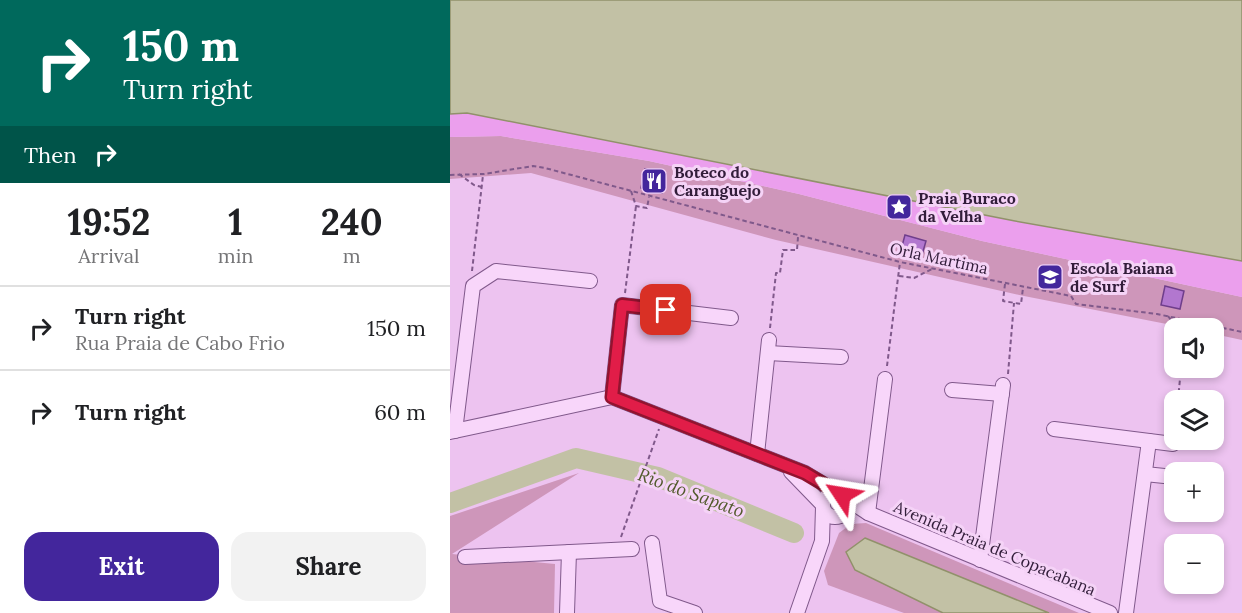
<!DOCTYPE html>
<meta charset="utf-8">
<style>
body{margin:0;font-family:Lora,serif;background:#f2f2f2;color:#202124;height:100vh;display:flex;flex-direction:column;font-size:22px;white-space:nowrap}
*{box-sizing:border-box;margin:0}
p{font-size:20px;color:#757577}
.icon{flex:none;width:33px;height:33px;fill:none;stroke:currentColor;stroke-width:2;stroke-linecap:round;stroke-linejoin:round}
.map{position:relative;flex:1;overflow:hidden}
.panel{display:flex;flex-direction:column;background:#fff;width:450px}
.panel>*{flex:none}
.hud{background:#00695c;color:#fff;overflow:hidden}
.controls{position:absolute;left:714px;top:318px;display:grid;gap:12px}
.controls a{display:grid;place-items:center;width:60px;height:60px;border-radius:12px;background:#fff;box-shadow:0 3px 9px #0003;font-size:30px}
.pin{position:absolute;display:grid;place-items:center;width:51px;height:51px;color:#fff;margin:-26px;border-radius:12px;box-shadow:0 3px 9px #0006}
.me{position:absolute;width:66px;margin:-33px;rotate:303deg;stroke-linejoin:round;filter:drop-shadow(0 0 4px #0008)}
.turn{display:flex;align-items:center;gap:21px;height:126px;padding:0 24px;font-size:27px}
.turn .icon{width:78px;height:78px;stroke-width:2.5}
.turn b{display:block;font-size:42px;line-height:51px}
.then{display:flex;align-items:center;height:57px;padding:0 24px;background:#0003;gap:12px;font-size:22px}
.eta{display:flex;justify-content:space-evenly;align-items:center;height:102px;text-align:center}
.eta b{font-size:36px;font-weight:800;line-height:42px}
.button{display:flex;gap:12px;margin-top:auto;padding:12px 24px}
.button a{flex:1;height:69px;border-radius:18px;background:#43269c;color:#fff;font-size:24px;font-weight:800;line-height:69px;text-align:center}
.button a+a{background:#f2f2f2;color:#202124}
ul{padding:0;list-style:none}
li{display:flex;align-items:center;gap:18px;height:84px;padding:0 24px;border-top:2px solid #e0e0e0}
li div{flex:1}
li b{display:block;font-size:22px}
li em{font-style:normal}
main{display:flex;flex:1;min-height:0}
.map>svg:first-child{display:block}
</style>
<main>
<section class="panel">
<div class="hud">
<div class="turn"><svg class="icon" aria-label="right" viewBox="0 0 24 24"><path d="M7 20v-9h11M14 6l5 5-5 5"/></svg><div><b>150 m</b>Turn right</div></div>
<div class="then">Then<svg class="icon" aria-label="right" viewBox="0 0 24 24"><path d="M7 20v-9h11M14 6l5 5-5 5"/></svg></div>
</div>
<div class="eta">
<div><b>19:52</b><p>Arrival</p></div>
<div><b>1</b><p>min</p></div>
<div><b>240</b><p>m</p></div>
</div>
<ul>
<li><svg class="icon" aria-label="right" viewBox="0 0 24 24"><path d="M7 20v-9h11M14 6l5 5-5 5"/></svg><div><b>Turn right</b><p>Rua Praia de Cabo Frio</p></div><em>150 m</em></li>
<li><svg class="icon" aria-label="right" viewBox="0 0 24 24"><path d="M7 20v-9h11M14 6l5 5-5 5"/></svg><div><b>Turn right</b></div><em>60 m</em></li>
</ul>
<div class="button"><a>Exit</a><a>Share</a></div>
</section>
<div class="map">
<svg width="792" height="613" viewBox="0 0 792 613">
<rect width="100%" height="100%" fill="#edc3f0"/>
<g fill="#ce96ba">
<path d="M51,136L199,161L349,194L532,241L792,297V340L764,334V328H737L574,296L326,240L81,173L0,179V137Z"/>
<path d="M129,473L2,554L105,564L104,613H0V516Z"/>
<path d="M416,523L629,613H454L378,585L374,571L389,533L401,524Z"/>
</g>
<path fill="#eb9fed" d="M17,113L565,221L792,261V297L532,241L349,194L199,161L51,136L0,137V114Z"/>
<g fill="#c2c1a5" stroke="#91916b" stroke-width="1.5">
<path d="M0,0H792V261L565,221L17,113L0,114Z"/>
<path d="M415,538L599,613H493L405,570L396,552Z"/>
</g>
<g fill="none" stroke-linecap="round" stroke-linejoin="round">
<path stroke="#c2c1a5" stroke-width="20" d="M0,503L126,458L208,477L344,533"/>
</g>
<g fill="#b277cf" stroke="#6f3e8b" stroke-width="1.5">
<path d="M195,169L216,174L212,193L191,188Z"/>
<path d="M455,235L476,241L470,262L449,257Z"/>
<path d="M715,286L734,291L730,309L711,305Z"/>
</g>
<g fill="none" stroke-linecap="round" stroke-linejoin="round">
<g stroke="#80598b" stroke-width="16">
<g id="minor">
<path d="M318,353L391,357"/>
<path d="M502,390L552,394"/>
<path d="M162,397L172,305L281,318"/>
<path d="M604,429L723,444"/>
<path d="M5,431L23,286L46,271L140,281"/>
<path d="M0,432L162,397L355,473L390,494"/>
<path d="M307,454L319,340"/>
<path d="M341,472L373,505"/>
<path d="M695,474L724,477"/>
<circle cx="385" cy="505" r="12"/>
<path d="M392,496L418,513L660,613"/>
<path d="M418,513L435,379"/>
<path d="M202,543L210,601L245,613"/>
<path d="M15,557L182,549"/>
<path d="M530,560L553,385"/>
<path d="M117,613L119,552"/>
<path d="M347,613L372,541L373,507"/>
<path d="M676,613L699,441"/>
</g>
</g>
<g stroke="#80598b" stroke-width="2" stroke-dasharray="4.5 3" stroke-linecap="butt">
<path d="M9,174L24,185L32,187"/>
<path d="M0,175L34,174L83,166L95,168L450,262L621,296L626,304L707,314L792,332"/>
<path d="M181,191L186,206L197,208L199,197"/>
<path d="M22,271L33,175"/>
<path d="M449,276L464,278L482,269"/>
<path d="M555,284L553,301L571,304L573,288"/>
<path d="M175,293L186,206"/>
<path d="M718,316L727,328"/>
<path d="M320,328L326,273H330L333,250H347L348,237"/>
<path d="M437,366L450,262"/>
<path d="M558,374L564,303"/>
<path d="M728,400L731,368"/>
<path d="M171,537L209,429"/>
</g>
<use href="#minor" stroke="#f8d6fa" stroke-width="14"/>
</g>
<g fill="none" stroke-linecap="round" stroke-linejoin="round">
<g stroke="#92132f" stroke-width="15">
<path id="route" d="M216,310L172,305L162,397L355,473L392,495"/>
</g>
<use href="#route" stroke="#e11d48" stroke-width="10"/>
</g>
<defs>
<g id="restaurant-square" transform="scale(1.35)"><rect x="-9" y="-9" width="18" height="18" rx="4" fill="#43269c" stroke="#f5d3f7"/><path d="M-5-6h1v4h1v-4h1v4h1v-4h1v5L-1.5 .5V6h-2V.5L-5-1ZM5-6V6H3V1.5H1.5Q1.5-4 5-6Z" fill="#fff"/></g>
<g id="sight-square" transform="scale(1.35)"><rect x="-9" y="-9" width="18" height="18" rx="4" fill="#43269c" stroke="#f5d3f7"/><path d="M0-6L1.8-2.2L6-1.7L2.9 1.2L3.7 5.4L0 3.3L-3.7 5.4L-2.9 1.2L-6-1.7L-1.8-2.2Z" fill="#fff"/></g>
<g id="school-square" transform="scale(1.35)"><rect x="-9" y="-9" width="18" height="18" rx="4" fill="#43269c" stroke="#f5d3f7"/><path d="M0-5L7-2L0 1L-7-2ZM-4 1L0 2.5L4 1V4Q0 6-4 4Z" fill="#fff"/></g>
</defs>
<g fill-rule="evenodd">
<use href="#restaurant-square" x="204" y="181"/>
<use href="#sight-square" x="449" y="207"/>
<use href="#school-square" x="600" y="277"/>
</g>
<g text-anchor="middle" stroke-width="6" stroke-linejoin="round" paint-order="stroke">
<g font-size="16" font-weight="bold" fill="#321d3a" stroke="#f5d3f7" text-anchor="start">
<text x="224" y="178">Boteco do<tspan x="224" dy="18">Caranguejo</tspan></text>
<text x="468" y="204">Praia Buraco<tspan x="468" dy="18">da Velha</tspan></text>
<text x="620" y="274">Escola Baiana<tspan x="620" dy="18">de Surf</tspan></text>
</g>
<g font-size="16" fill="#321d3a" stroke="#f5d3f7">
<text transform="translate(489 258) rotate(12)" y="6">Orla Martima</text>
<text transform="translate(545 548) rotate(23)" y="6">Avenida Praia de Copacabana</text>
</g>
<g font-size="18" font-style="italic" fill="#525a2c" stroke="#f5d3f7">
<text transform="translate(241 493) rotate(20)" y="6">Rio do Sapato</text>
</g>
</g>
</svg>
<div class="controls">
<a><svg class="icon" aria-label="sound" viewBox="0 0 24 24"><path d="M4 9h4l5-4v14l-5-4H4zM17 9q2 3 0 6"/></svg></a>
<a><svg class="icon" aria-label="layers" viewBox="0 0 24 24"><path d="M12 4l9 5-9 5-9-5zM3 14l9 5 9-5"/></svg></a>
<a>+</a>
<a>−</a>
</div>
<div class="pin" style="left:216px;top:310px;background:#d93025"><svg class="icon" aria-label="arrive" viewBox="0 0 24 24"><path d="M6 21V4h12l-3 4 3 4H6"/></svg></div>
<svg class="me" style="left:392px;top:495px" viewBox="-20 -20 40 40"><path d="M0-17L14 15 0 8-14 15z" fill="#e11d48" stroke="#fff" stroke-width="4"/></svg>
</div>
</main>
